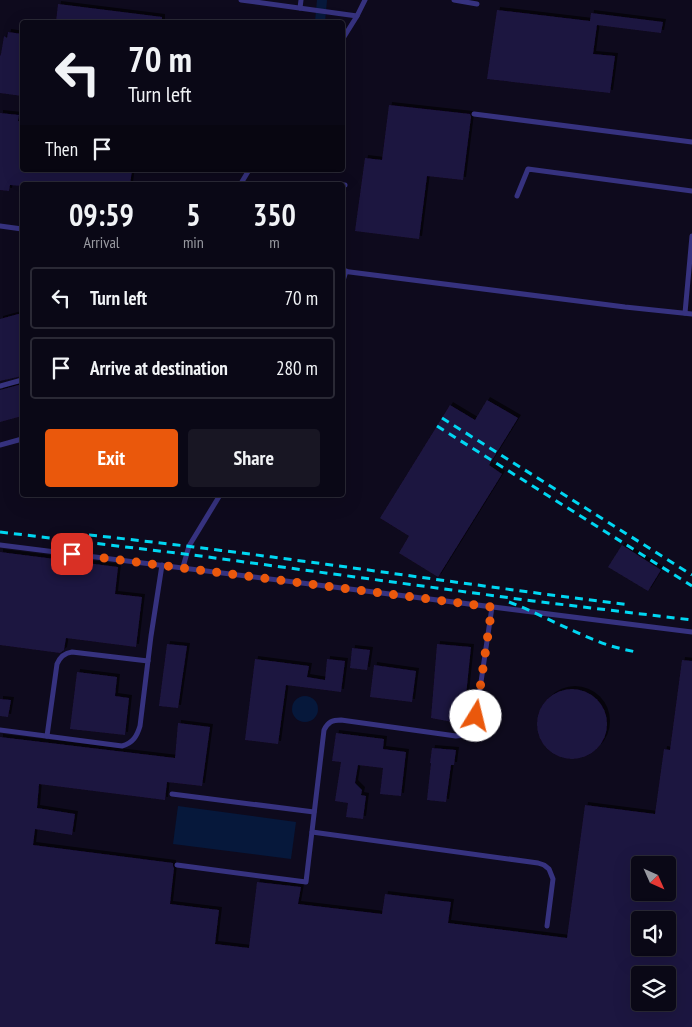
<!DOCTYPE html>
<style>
body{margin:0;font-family:"PT Sans Narrow",sans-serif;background:#181623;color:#f1f3f6;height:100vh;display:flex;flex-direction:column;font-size:19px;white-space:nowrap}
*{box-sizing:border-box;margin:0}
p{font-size:16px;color:#999aa1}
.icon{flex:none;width:28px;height:28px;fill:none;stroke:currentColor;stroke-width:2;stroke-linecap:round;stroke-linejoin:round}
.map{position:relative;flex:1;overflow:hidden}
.sheet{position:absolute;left:20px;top:182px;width:325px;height:315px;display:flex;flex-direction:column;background:#0a0816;border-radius:5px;box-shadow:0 5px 20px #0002,0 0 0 1px #2a2935}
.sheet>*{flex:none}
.top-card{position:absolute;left:20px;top:20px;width:325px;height:152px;border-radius:5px;box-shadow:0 5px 20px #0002,0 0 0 1px #2a2935;background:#0a0816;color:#f1f3f6;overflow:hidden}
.needle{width:32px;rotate:135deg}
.controls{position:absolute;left:631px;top:856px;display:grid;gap:10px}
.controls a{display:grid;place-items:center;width:45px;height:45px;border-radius:5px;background:#0a0816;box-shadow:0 5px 20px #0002,0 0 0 1px #2a2935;font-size:25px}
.pin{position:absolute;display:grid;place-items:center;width:42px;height:42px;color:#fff;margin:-21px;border-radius:10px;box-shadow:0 2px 8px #0006}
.me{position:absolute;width:55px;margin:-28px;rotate:9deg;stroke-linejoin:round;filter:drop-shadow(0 0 4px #0008)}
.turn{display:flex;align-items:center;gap:18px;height:105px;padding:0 25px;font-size:22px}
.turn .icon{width:65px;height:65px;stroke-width:2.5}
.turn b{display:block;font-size:35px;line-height:42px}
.then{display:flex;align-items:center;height:48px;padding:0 25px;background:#0003;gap:10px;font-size:19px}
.eta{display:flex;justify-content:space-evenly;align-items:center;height:85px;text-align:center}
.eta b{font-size:30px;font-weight:700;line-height:35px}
.primary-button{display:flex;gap:10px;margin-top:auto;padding:10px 25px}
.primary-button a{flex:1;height:58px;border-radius:5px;background:#ea580c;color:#fff;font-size:20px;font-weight:700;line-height:58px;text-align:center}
.primary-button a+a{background:#181623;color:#f1f3f6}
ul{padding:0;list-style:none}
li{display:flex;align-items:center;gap:15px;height:62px;margin:0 10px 8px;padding:0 15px;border:2px solid #2a2935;border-radius:5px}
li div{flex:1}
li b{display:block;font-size:19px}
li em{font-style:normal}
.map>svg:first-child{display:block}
</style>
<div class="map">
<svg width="692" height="1027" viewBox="0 0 692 1027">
<defs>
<filter id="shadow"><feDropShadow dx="3" dy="-3" stdDeviation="0" flood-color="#0009"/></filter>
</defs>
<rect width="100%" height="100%" fill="#0e0a1d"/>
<g fill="#06183b">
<circle cx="305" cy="709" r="13"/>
<path d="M178,806L296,822L291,859L173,844Z"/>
</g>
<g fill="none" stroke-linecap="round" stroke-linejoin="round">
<path stroke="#06183b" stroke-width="10" d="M320,22L322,0"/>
</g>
<g fill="#1e153f" fill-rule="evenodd" filter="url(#shadow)">
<path d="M58,4L162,17V22H56Z"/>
<path d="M497,10L590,21L591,13L663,22L661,33L597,25L593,54L615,56L610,93L487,79Z"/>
<path d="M8,32L22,34V96L0,93V56L1,54L4,36L7,38Z"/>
<path d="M389,105L470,114L471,117L463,180L427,176L419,239L355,231L365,158L382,160Z"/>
<path d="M0,113L19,115L18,121L22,122V170H132L130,185H22V186L10,185L9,191L0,190Z"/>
<path d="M22,313V376L0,381V319Z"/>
<path d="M22,384V416L0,422V390Z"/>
<path d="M487,400L518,418L489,465L502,474L438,577L399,553L409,536L380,518L450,405L475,420Z"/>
<path d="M622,545L661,570L648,591L608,567Z"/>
<path d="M0,552L118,567L115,594L142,597L136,647L66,638L64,650L60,653L0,645Z"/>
<path d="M167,644L187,646L178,708L159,706Z"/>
<path d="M437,644L471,647L463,724L431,718Z"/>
<path d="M352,648L370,650L367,670L350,668Z"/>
<path d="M255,659L309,666L307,677L325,680L327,659L345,661L341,692L286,685L278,744L245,740Z"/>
<path d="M682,660L692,661V1027H0V737L175,758L178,723L210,727L202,786L167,782L165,800L39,784L37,808L75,814L72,835L35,829L33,845L173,863V866L174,868L170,904L219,910L215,944L249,948L257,882L301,887L298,904L382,914L385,894L451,902L448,923L567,938L585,805L655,814L664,749L670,750ZM640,865H668V892H640ZM640,920H668V948H640ZM640,975H668V1002H640Z"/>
<path d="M374,665L416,671L412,702L370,697Z"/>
<path d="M77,672L117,677L115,696L129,698L125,735L70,729Z"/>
<circle cx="572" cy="724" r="35"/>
<path d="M0,699L11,700L8,717L0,716Z"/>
<path d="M336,733L384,739L383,749L406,752L401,796L380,794L383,768L358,765L355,783L362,790L361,795L366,796L363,819L346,817L348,803L335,801L341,762L332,761Z"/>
<path d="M432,748L456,750L454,765H451L446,802L427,800L431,763H430Z"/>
</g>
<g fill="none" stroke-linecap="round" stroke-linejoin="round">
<g stroke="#36327f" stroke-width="5">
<path d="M241,0L357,16"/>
<path d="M454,0L477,4"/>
<path d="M300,8L301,0"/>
<path d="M342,40L357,16L365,0"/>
<path d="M474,114L692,142"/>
<path d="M240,185L249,170"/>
<path d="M342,185H345"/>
<path d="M517,196L528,169L692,191"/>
<path d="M0,226L22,229"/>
<path d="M342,271L625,307L692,314"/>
<path d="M342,284L346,271"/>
<path d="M685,313L692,236"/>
<path d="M0,386L22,380"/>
<path d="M0,445L22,439"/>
<path d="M0,545L692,632"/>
<path d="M183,567L189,546L220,495"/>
<path d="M0,730L122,746C133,743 137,736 140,726L151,636L162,565"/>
<path d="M47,736L57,664C60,657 64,653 72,652L148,661"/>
<path d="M172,794L314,812"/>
<path d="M312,832L538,863L544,865L549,869L553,879L547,926"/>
<path d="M177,865L306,882L324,730C328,722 332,720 341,720L456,736C470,736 472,728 476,716L492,607"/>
</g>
<g stroke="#00d7f2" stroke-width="3" stroke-dasharray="8 6" stroke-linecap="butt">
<path d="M442,418L692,575"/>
<path d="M437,426L692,586"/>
<path d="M0,532L193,555L533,601L692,620"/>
<path d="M89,535C270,554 450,583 630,605"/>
<path d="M509,602C538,613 566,629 595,640C608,646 622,649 636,652"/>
</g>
</g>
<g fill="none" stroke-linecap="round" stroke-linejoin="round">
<path stroke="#ea580c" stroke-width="9" stroke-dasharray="0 16.2" d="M72,554L492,607L476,716"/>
</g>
</svg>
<div class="controls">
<a><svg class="needle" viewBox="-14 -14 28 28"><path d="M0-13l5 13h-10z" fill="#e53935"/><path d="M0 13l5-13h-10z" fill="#999aa1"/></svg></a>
<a><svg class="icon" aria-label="sound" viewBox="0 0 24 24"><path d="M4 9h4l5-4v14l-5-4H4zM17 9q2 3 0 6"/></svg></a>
<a><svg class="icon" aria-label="layers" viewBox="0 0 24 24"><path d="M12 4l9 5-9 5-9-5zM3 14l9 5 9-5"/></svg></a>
</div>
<div class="pin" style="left:72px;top:554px;background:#d93025"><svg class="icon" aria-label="arrive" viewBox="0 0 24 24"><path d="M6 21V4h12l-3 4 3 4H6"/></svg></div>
<svg class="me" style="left:476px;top:716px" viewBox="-20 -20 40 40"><circle r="19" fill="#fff"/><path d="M0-13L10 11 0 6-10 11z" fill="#ea580c"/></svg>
<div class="top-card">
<div class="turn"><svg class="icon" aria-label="left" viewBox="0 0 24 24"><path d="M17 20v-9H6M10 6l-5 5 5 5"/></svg><div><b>70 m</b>Turn left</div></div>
<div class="then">Then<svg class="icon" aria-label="arrive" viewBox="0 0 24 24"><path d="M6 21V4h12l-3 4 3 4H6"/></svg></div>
</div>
<section class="sheet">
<div class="eta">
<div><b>09:59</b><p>Arrival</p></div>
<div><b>5</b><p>min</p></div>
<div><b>350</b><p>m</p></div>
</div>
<ul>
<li><svg class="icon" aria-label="left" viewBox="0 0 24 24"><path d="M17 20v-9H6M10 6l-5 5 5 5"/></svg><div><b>Turn left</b></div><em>70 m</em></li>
<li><svg class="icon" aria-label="arrive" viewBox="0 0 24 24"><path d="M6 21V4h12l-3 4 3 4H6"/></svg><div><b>Arrive at destination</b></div><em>280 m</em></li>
</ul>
<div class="primary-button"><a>Exit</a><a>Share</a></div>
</section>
</div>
